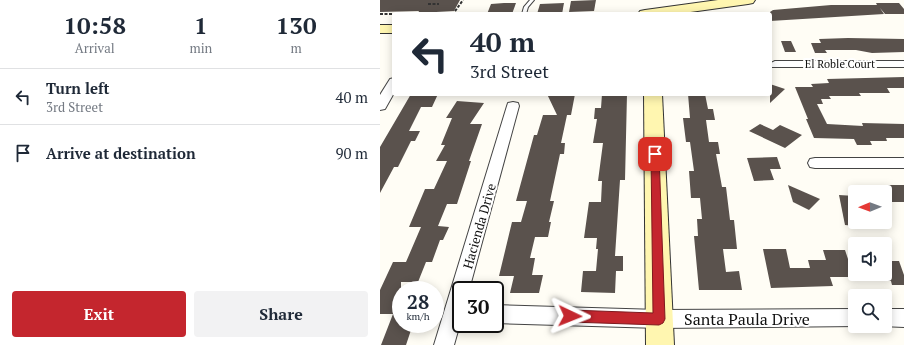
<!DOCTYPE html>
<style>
body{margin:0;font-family:"PT Serif",serif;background:#f2f2f3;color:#1f2937;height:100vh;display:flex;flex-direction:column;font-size:15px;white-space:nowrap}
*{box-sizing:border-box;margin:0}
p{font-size:13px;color:#747a83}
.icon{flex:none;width:22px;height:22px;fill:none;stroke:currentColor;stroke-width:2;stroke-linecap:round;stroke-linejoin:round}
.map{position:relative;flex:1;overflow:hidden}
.side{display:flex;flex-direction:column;background:#fff;width:380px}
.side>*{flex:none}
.banner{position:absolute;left:12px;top:12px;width:380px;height:84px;border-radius:4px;box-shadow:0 2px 10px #0003;background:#fff;color:#1f2937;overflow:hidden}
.needle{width:26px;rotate:269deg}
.controls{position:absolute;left:468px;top:185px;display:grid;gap:8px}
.controls a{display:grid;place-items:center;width:44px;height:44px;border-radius:4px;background:#fff;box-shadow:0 2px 10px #0003;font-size:20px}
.speed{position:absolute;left:12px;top:281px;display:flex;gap:8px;font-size:20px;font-weight:700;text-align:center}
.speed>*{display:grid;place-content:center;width:52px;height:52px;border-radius:50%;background:#fff;box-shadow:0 2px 10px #0003;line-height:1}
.speed small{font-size:10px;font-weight:400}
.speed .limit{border:2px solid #111;border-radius:6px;background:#fff;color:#111}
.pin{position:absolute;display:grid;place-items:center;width:34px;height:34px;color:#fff;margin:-17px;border-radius:8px;box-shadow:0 2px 6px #0006}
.me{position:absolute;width:44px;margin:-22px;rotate:92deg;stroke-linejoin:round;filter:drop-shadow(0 0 3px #0008)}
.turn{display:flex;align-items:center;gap:14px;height:84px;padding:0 12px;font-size:18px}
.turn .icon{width:52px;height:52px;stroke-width:2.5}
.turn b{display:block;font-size:28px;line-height:34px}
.eta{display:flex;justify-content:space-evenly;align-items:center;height:68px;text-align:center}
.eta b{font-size:24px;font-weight:700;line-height:28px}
.cta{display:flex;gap:8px;margin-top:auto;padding:8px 12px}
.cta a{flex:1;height:46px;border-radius:4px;background:#c4262e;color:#fff;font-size:16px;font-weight:700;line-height:46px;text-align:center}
.cta a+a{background:#f2f2f3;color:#1f2937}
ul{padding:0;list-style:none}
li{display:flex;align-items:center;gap:12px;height:56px;padding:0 12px;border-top:1px solid #e0e1e3}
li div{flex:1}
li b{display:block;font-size:15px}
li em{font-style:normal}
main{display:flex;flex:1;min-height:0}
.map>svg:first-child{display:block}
</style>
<main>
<section class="side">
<div class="eta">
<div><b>10:58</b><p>Arrival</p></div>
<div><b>1</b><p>min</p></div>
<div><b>130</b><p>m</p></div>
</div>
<ul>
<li><svg class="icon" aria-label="left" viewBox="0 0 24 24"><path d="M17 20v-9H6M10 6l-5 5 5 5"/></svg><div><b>Turn left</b><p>3rd Street</p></div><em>40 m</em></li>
<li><svg class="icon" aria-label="arrive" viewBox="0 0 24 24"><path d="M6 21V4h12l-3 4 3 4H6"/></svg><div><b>Arrive at destination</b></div><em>90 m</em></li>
</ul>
<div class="cta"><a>Exit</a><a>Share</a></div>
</section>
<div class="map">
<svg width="524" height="345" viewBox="0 0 524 345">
<rect width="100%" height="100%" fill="#fffdf5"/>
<g fill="#5a524d">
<path d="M0,0H80L74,11L38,13L39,11L0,12Z"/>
<path d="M216,0L214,11L189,12L191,1Z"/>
<path d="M124,3H136L132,14H107L111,4Z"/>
<path d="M184,3L182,14H157L160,4Z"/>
<path d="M496,3H519L524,9V14H505L500,8L504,14L390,21V12L393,10L451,5H497Z"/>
<path d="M468,38L524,39V52L492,53L476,50H445L447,53H435L431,43H441L439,39Z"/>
<path d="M401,41H411L416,52H405Z"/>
<path d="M524,77V88H507L510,93H479L481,96H449L451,99H441L443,104H437L447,124L483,126L482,123L524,124V138H506L507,141H490L492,145H477L474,139L434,138L426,119H428L415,87H433L431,84L449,83L447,79Z"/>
<path d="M390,84L405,89L390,103Z"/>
<path d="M31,94H58L52,107H41L29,131H40L35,141H31L18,167H14L0,193V147Z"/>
<path d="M167,94H195L191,115H187L181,143H185L184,154H180L170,201H174L169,222H171L168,237H155L150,258H155L152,275H163L159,293H130L134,276H119L132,222H141L147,201H136L154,135H157L163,115H177Z"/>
<path d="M222,94H247L245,180H240L235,256H243V271H236L235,293L201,292L203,271H216L218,249H216L217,238H204L209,202H221L222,181H218L223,143H213L217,119H214L215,108H221Z"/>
<path d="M308,94H325L328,109H333L335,120H326L329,142H338L340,154H336L342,187H346L350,220H354L357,249H343L346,272L359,271L362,290H319L314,236H318L317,219H322L320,198H311L309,171H314L310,142H306L303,118H310Z"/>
<path d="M77,101L104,103L90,124H102L89,161H91L77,204H67L58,226L69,227L63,240H60L52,262H46L38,282H21V324H33L26,345H1L13,314H0V290L13,262H26L41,227H29L45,189H54L67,161H56L65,145H61L72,118H66Z"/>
<path d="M380,124L393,130L400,125L422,135L405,148L369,131Z"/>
<path d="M397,157L401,169H390L394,180L374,181L367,158Z"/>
<path d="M408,185L440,199L429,210L413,202Z"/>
<rect x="505" y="185" width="19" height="17"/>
<path d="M459,195L475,196V226L465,225Z"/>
<path d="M383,249H406L410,268H430L428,260H446L443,250H465L474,277H450L453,286L391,288Z"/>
<path d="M505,261H519L524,275V285H512L511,281H505Z"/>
</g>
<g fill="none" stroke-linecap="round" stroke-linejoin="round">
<g stroke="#444" stroke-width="2">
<path id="lane" d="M150,0H154L148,7L146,14H142L144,7Z"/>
</g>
<g stroke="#444" stroke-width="2">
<g id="street">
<path d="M395,61H524V67H391V63Z"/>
<path d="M14,78V93L5,109L0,110V95L10,79Z"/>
<path d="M133,102L138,103L139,106L89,290H81V320L74,345H54L127,106L128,103Z"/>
<path d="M435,158H524V168H435L430,167L428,163L430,159Z"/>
<path d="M115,305L279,310L475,309V326H479L279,328L115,323Z"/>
<path d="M505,309H524V327L501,326H505Z"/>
</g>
</g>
<g stroke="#333" stroke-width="2">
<g id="secondary">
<path d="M338,0H375L373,3L368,4L296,14H258L260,11L265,10Z"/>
<rect x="0" y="25" width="14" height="8"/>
<path d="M264,94H282L294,345H266Z"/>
</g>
</g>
<g stroke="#333" stroke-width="2" stroke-dasharray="3 1.5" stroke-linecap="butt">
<path d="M48,4H59"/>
<path d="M0,14H73L83,0"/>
</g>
<use href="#lane" fill="#fff" fill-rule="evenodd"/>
<use href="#street" fill="#fff" fill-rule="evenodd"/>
<use href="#secondary" fill="#fff6b0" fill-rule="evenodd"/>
</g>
<path fill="#c4262e" stroke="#7f191e" d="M275,151L279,154L285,319L283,323L279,325L190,322L185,320L184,316L185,312L190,310L273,313L271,154Z"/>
<g text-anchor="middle" stroke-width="4" stroke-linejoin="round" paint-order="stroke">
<g font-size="11" fill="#111" stroke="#fff">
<text x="460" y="68">El Roble Court</text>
</g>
<g font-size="13" fill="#111" stroke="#fff">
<text transform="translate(99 226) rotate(-74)" y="5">Hacienda Drive</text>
</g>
<g font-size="16" fill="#111" stroke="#fff">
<text x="367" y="325">Santa Paula Drive</text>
</g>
</g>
</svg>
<div class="controls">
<a><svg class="needle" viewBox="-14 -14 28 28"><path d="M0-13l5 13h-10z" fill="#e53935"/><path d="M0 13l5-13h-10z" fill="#747a83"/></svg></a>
<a><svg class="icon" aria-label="sound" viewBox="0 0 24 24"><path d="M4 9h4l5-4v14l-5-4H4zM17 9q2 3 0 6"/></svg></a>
<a><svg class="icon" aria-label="search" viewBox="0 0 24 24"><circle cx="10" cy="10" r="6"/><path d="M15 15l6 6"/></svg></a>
</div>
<div class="speed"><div>28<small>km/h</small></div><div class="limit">30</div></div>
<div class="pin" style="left:275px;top:154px;background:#d93025"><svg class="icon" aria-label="arrive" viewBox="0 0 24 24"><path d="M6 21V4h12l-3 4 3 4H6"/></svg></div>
<svg class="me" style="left:190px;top:316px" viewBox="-20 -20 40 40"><path d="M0-17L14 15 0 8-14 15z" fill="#c4262e" stroke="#fff" stroke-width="4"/></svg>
<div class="banner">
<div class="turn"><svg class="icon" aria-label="left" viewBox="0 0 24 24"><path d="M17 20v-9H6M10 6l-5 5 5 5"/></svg><div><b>40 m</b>3rd Street</div></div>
</div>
</div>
</main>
